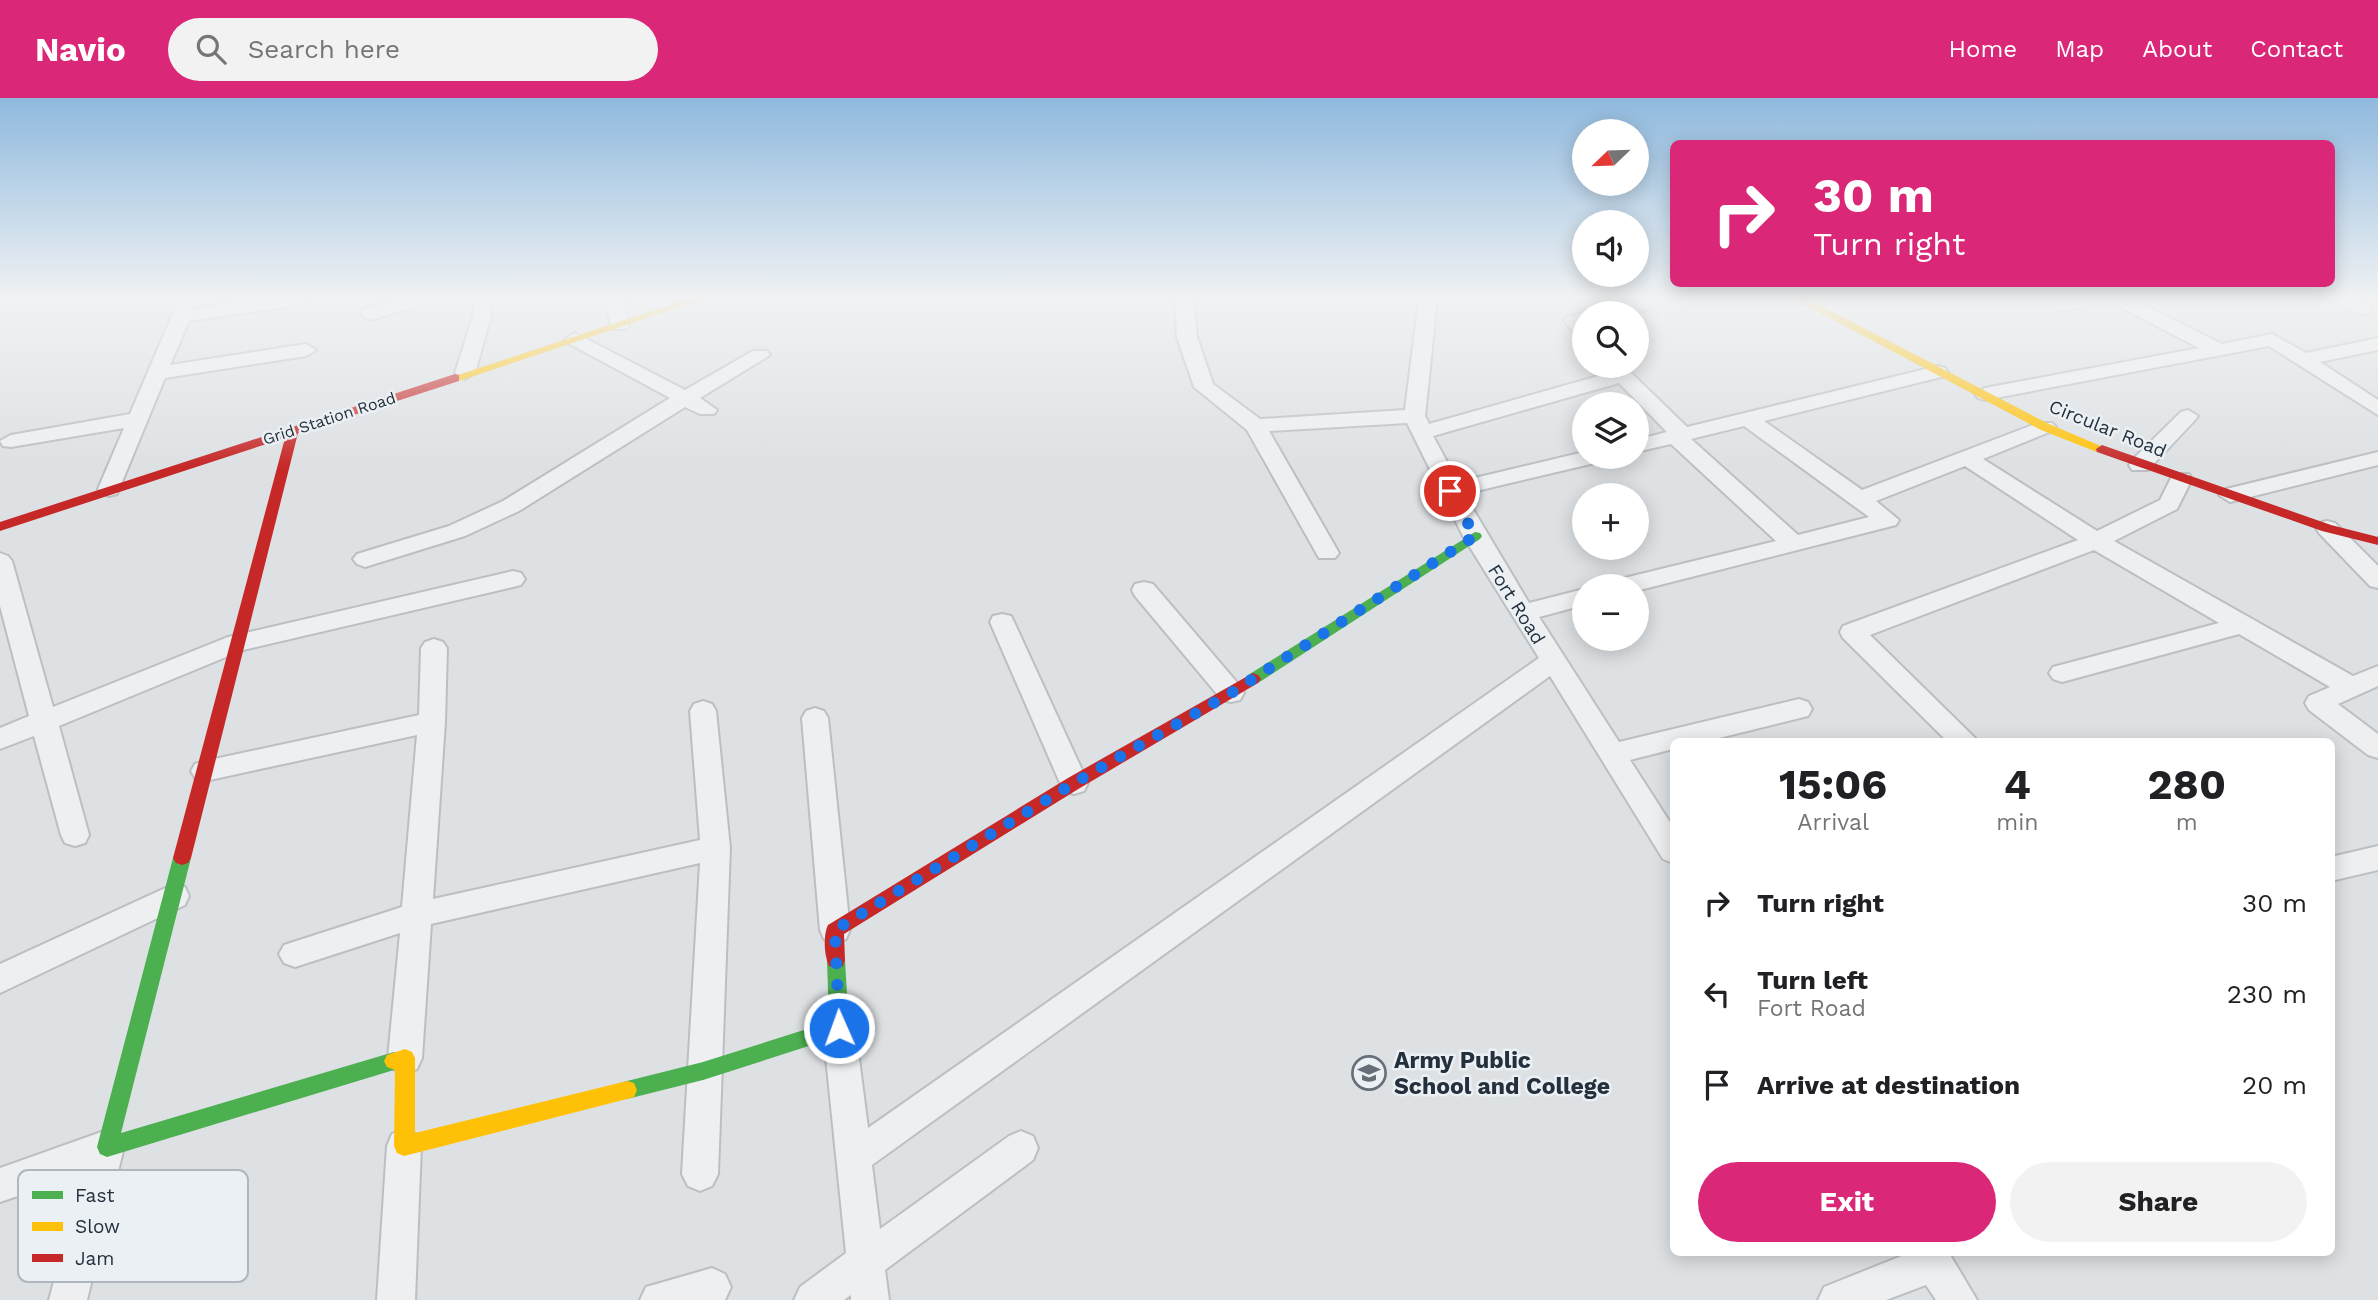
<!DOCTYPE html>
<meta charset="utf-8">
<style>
body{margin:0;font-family:"Work Sans",sans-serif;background:#f2f2f2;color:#202124;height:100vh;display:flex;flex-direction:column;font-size:26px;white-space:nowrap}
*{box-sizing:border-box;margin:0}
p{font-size:23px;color:#757577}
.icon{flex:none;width:38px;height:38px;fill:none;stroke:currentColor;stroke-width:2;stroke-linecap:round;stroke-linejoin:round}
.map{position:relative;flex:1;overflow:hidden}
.drawer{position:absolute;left:1670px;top:640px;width:665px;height:518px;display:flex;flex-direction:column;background:#fff;border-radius:10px;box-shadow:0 4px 18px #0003}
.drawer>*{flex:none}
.banner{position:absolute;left:1670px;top:42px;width:665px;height:147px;border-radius:10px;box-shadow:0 4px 18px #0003;background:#db2777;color:#fff;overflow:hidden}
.needle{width:46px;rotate:247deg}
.controls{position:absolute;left:1572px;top:21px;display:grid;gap:14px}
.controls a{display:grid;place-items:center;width:77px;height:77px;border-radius:50%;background:#fff;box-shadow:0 4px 18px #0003;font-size:35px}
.pin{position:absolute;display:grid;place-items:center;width:60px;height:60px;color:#fff;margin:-30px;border:4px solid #fff;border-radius:50%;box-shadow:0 2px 7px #0007}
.me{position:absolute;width:77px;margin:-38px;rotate:358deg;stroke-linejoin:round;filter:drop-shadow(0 0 5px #0008)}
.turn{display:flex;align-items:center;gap:24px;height:147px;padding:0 28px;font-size:32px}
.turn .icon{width:91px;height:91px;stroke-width:2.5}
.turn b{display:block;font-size:49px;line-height:60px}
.eta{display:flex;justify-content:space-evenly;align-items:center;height:119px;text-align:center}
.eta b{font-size:42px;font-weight:700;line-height:49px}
.cta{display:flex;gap:14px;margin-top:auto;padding:14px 28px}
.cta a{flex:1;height:80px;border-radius:42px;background:#db2777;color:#fff;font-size:28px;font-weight:700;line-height:80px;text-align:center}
.cta a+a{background:#f2f2f2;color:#202124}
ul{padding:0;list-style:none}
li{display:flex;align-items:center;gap:21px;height:91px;padding:0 28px}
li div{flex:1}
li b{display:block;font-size:26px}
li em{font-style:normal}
header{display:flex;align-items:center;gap:42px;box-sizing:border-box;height:98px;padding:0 35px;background:#db2777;color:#fff}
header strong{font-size:33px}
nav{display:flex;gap:38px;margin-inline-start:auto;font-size:24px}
.search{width:490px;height:63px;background:#f2f2f2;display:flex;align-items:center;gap:18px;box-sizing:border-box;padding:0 24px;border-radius:38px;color:#757577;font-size:26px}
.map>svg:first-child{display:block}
</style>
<header>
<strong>Navio</strong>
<div class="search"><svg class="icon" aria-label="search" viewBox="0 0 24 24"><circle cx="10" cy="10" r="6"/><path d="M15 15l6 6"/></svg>Search here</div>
<nav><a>Home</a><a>Map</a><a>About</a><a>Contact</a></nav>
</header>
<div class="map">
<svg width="2378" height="1202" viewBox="0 0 2378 1202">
<rect width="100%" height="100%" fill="#dee1e4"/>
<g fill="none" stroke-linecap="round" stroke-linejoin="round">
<g stroke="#bcbfc2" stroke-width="4">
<g id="street">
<path d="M179,201H197L193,211L262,201H308L299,207L189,223L170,267L306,246L316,252L306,258L165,280L117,396L109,398L98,391L124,330L11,349L3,348L0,343L11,337L130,316Z"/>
<path d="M402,201H430L428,205L370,222L361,216L363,212Z"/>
<path d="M473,201H491V218L475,275L465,281L455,275L473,218Z"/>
<path d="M605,201H623L629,227L626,231H612Z"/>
<path d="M1175,201H1193L1197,239L1213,286L1260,321L1405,312L1419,201H1437L1425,318L1429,326L1609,275L1603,268H1624L1687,329L1938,268L1945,270L1948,274L1945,278L1764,323L1862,392L2038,325H2052L2056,329L2052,333L1983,361L2097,433L2160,402L2173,376H2189L2192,381L2177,411L2114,443L2353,578L2378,568V588L2338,606L2378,636V660L2368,657L2309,612L2305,605L2309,598L2330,589L2239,536L2062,584L2053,581L2049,575L2053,569L2219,525L2094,452L1870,537L1979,644H1948L1843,540L1840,534L1843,528L2078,442L1965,368L1876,403L1899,422L1896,427L1636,493V488H1613L1616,482L1776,443L1671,346L1636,354V342L1667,334L1619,285L1433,338L1458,384L1584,354V359H1602L1599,364L1464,396L1529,505L1584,491V507L1539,519L1619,644L1799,601L1808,604L1812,611L1808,618L1703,644H1673V651L1630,662L1673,729V765L1663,761L1550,578L872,1067L880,1131L1009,1038L1021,1033L1033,1038L1038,1050L1033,1062L885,1172L889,1202H851V1197L844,1202H794L800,1189L846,1155L823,930L828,920L839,916L850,920L855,930L868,1030L1539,560L1463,438L1407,325L1269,333L1339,455L1335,460H1319L1247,332L1194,289L1177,239ZM1744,328L1869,419L1798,437L1691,341Z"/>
<path d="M1643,201H1675L1673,205L1629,215H1597L1599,211Z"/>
<path d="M2059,201H2132L2222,246L2272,236L2306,255L2378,240V252L2320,264L2378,302V317L2269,248L1985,302L1978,300L1975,296L1985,290L2199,250L2114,206L2060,212L2051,206Z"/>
<path d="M2332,201H2356L2373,211L2364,217L2334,205Z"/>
<path d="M1584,215V240L1577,238L1564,223L1567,219Z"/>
<path d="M575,235L685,292L753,253H767L770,257L700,300L717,312L714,316H700L685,309L519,413L465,438L365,469L357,466L353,461L357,456L449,428L503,403L670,300L568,245L565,241Z"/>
<path d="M2188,312L2198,318L2195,322L2148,372H2132L2129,367L2132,362L2181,314Z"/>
<path d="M2378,354V367L2230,404L2219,397L2222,392Z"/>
<path d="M2327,423L2335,425L2378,468V490L2370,488L2319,435L2316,430L2319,425Z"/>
<path d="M0,455L8,458L12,463L53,609L228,539L513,473L521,475L525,481L521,487L513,489L243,552L59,628L89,737L85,745L75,748L65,745L61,737L34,638L0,651V630L29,618L0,508Z"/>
<path d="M1144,484L1153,486L1240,588L1244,595L1240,602L1231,604L1222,602L1135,498L1132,492L1135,486Z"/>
<path d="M1002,516L1011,518L1014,524L1088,685L1084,693L1074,696L1064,693L1060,685L990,524L993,518Z"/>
<path d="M434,541L443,544L447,550L445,624L433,801L700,742L690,613L694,606L703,603L712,606L716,613L730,750L718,1076L712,1088L700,1093L688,1088L682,1076L700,765L431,826L422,960L417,971L405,975L393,971L388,960L400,835L295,869L284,865L279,856L284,847L402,809L417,637L205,683L195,680L191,673L195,666L205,663L419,617L421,550L425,544Z"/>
<path d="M815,610L824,613L828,620L850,832L846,841L835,845L824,841L820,832L802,620L806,613Z"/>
<path d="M2378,748V772L2331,783V759Z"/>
<path d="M174,786L185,789L189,798L185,807L0,895V866Z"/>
<path d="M404,1031L416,1036L421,1048L415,1202H377L387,1048L392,1036Z"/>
<path d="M107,1032L119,1037L124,1049L87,1202H49L83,1076L0,1104V1070Z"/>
<path d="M1909,1155H1949L1977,1202H1936L1926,1187L1886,1202H1818L1824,1189Z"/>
<path d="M712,1170L725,1176L731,1189L725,1202H640L646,1189Z"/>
</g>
</g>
<use href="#street" fill="#edeff1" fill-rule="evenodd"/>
<g fill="#4caf50" fill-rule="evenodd">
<path d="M1475,434L1480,435L1482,438L1480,441L1258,585H1248L1245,581L1248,577Z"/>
<path d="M182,753L188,755L191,760L121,1035L394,954L401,957L404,963L401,969L394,972L107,1059L100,1056L97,1049L173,760L176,755Z"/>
<path d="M836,854L843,856L845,862L849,930L846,936L703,982L627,1001L620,999L617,992L620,985L627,983L703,964L829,924L827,862L829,856Z"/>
</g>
<g fill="#ffc107" fill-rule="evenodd">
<path d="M688,201H704L459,283H451L449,280Z"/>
<path d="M1794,201H1808L2049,326L2108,351L2107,354H2097L2041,332Z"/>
<path d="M405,951L412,954L415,960V1035L627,983L634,985L637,992L634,999L627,1001L404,1058L397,1055L394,1048L395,972L387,969L384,963L387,957Z"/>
</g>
<g fill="#c62828" fill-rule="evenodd">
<path d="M455,276L459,277V283L298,335L191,760L188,765L182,767L176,765L173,760L285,340L0,433V424Z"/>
<path d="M2102,347L2331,427L2378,439V447L2322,433L2097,354L2096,351Z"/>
<path d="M1253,575L1258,577L1261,581L1258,585L1080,690L844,836L845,862L843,868L836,870L829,868C824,857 823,837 828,827L1068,680Z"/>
</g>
</g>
<linearGradient id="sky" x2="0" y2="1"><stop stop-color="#8fb9de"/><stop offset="0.54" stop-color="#f0f2f3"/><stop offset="1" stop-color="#f0f2f3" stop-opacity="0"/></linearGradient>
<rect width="2378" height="369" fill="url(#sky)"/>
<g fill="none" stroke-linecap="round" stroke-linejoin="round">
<path stroke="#1a73e8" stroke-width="12" stroke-dasharray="0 21.6" d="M839,930L835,832L1074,685L1231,595L1475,438L1450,393"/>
</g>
<defs>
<g id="university-ring" transform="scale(1.75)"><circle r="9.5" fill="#ebf0f4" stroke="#666e77" stroke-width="1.5"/><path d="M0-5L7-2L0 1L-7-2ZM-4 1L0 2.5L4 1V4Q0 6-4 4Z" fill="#666e77"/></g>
</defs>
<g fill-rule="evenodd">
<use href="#university-ring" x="1369" y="975"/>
</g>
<g text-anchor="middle" stroke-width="5" stroke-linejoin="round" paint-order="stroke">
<g font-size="16" fill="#25303d" stroke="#ebf0f4">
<text transform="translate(329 320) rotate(-18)" y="6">Grid Station Road</text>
</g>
<g font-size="19" fill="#25303d" stroke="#ebf0f4">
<text transform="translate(2108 330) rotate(22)" y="7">Circular Road</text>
<text transform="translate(1517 506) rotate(58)" y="7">Fort Road</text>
</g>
<g font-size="23" font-weight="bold" fill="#25303d" stroke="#ebf0f4" text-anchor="start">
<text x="1394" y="970">Army Public<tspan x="1394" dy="26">School and College</tspan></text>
</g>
</g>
<rect x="18" y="1072" width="230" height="112" rx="10" fill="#ebf0f4" stroke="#b0b6bd" stroke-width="2"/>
<rect x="32" y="1093" width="31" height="8" fill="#4caf50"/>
<rect x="32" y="1124" width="31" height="9" fill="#ffc107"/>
<rect x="32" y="1156" width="31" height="8" fill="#c62828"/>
<g font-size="19" fill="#25303d">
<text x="75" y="1104">Fast</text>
<text x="75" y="1135">Slow</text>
<text x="75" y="1167">Jam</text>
</g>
</svg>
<div class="controls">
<a><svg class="needle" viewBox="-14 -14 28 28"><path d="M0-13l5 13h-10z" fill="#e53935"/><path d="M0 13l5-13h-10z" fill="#757577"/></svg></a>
<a><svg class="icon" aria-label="sound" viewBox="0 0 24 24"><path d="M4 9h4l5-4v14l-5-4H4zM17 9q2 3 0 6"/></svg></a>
<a><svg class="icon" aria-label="search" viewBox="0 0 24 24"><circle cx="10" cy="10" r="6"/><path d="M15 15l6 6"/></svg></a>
<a><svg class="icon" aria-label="layers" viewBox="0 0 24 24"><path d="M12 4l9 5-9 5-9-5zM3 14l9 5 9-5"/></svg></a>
<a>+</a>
<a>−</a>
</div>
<div class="pin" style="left:1450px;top:393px;background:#d93025"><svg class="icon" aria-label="arrive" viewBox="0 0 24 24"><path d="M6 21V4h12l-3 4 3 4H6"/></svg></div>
<svg class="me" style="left:839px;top:930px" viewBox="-20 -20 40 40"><circle r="17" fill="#1a73e8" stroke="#fff" stroke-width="3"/><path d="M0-11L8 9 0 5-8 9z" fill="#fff"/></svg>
<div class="banner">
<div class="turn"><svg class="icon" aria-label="right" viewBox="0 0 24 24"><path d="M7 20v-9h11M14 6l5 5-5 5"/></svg><div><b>30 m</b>Turn right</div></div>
</div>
<section class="drawer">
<div class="eta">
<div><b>15:06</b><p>Arrival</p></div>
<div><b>4</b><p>min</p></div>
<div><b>280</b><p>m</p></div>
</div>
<ul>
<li><svg class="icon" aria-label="right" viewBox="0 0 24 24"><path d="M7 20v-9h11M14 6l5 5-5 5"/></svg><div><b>Turn right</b></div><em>30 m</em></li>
<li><svg class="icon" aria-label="left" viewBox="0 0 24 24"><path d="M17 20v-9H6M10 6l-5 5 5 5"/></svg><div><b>Turn left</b><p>Fort Road</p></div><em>230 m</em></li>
<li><svg class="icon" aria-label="arrive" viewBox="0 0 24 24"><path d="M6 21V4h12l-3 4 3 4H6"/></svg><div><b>Arrive at destination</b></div><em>20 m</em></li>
</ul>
<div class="cta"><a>Exit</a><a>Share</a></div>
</section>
</div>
